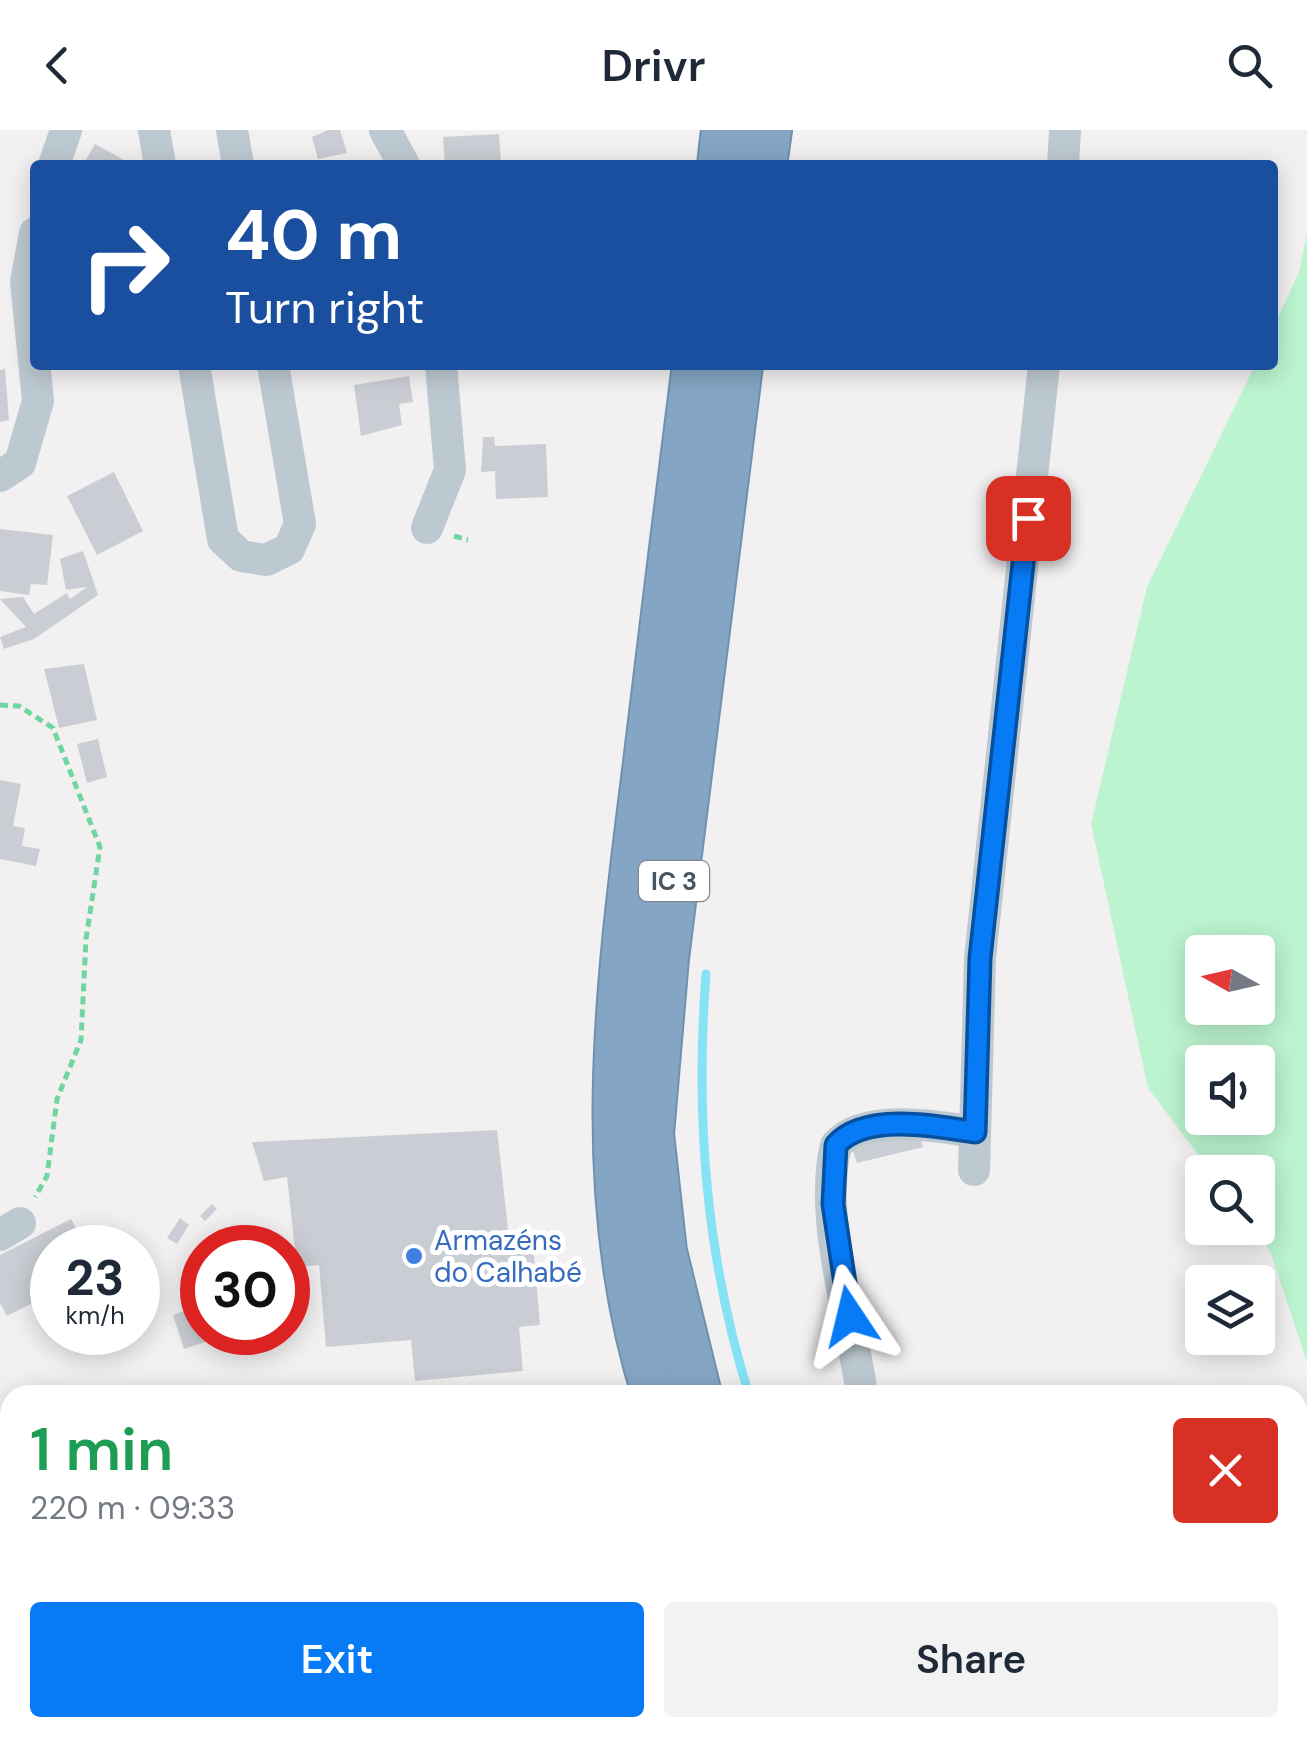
<!DOCTYPE html>
<meta charset="utf-8">
<style>
body{margin:0;font-family:"DM Sans",sans-serif;background:#f2f2f3;color:#1f2937;height:100vh;display:flex;flex-direction:column;font-size:38px;white-space:nowrap}
*{box-sizing:border-box;margin:0}
p{font-size:32px;color:#747a83}
.icon{flex:none;width:55px;height:55px;fill:none;stroke:currentColor;stroke-width:2;stroke-linecap:round;stroke-linejoin:round}
.map{position:relative;flex:1;overflow:hidden}
.drawer{position:absolute;left:0px;top:1255px;width:1308px;height:352px;display:flex;flex-direction:column;background:#fff;border-radius:30px 30px 0 0;box-shadow:0 5px 25px #0003}
.drawer>*{flex:none}
.guide{position:absolute;left:30px;top:30px;width:1248px;height:210px;border-radius:10px;box-shadow:0 5px 25px #0003;background:#1a4fa0;color:#fff;overflow:hidden}
.needle{width:65px;rotate:278deg}
.fabs{position:absolute;left:1185px;top:805px;display:grid;gap:20px}
.fabs a{display:grid;place-items:center;width:90px;height:90px;border-radius:10px;background:#fff;box-shadow:0 5px 25px #0003;font-size:50px}
.speed{position:absolute;left:30px;top:1095px;display:flex;gap:20px;font-size:50px;font-weight:700;text-align:center}
.speed>*{display:grid;place-content:center;width:130px;height:130px;border-radius:50%;background:#fff;box-shadow:0 5px 25px #0003;line-height:1}
.speed small{font-size:25px;font-weight:400}
.speed .limit{border:15px solid #d22;background:#fff;color:#111}
.pin{position:absolute;display:grid;place-items:center;width:85px;height:85px;color:#fff;margin:-42px;border-radius:20px;box-shadow:0 5px 15px #0006}
.me{position:absolute;width:110px;margin:-55px;rotate:350deg;stroke-linejoin:round;filter:drop-shadow(0 0 8px #0008)}
.turn{display:flex;align-items:center;gap:35px;height:210px;padding:0 30px;font-size:45px}
.turn .icon{width:130px;height:130px;stroke-width:2.5}
.turn b{display:block;font-size:70px;line-height:85px}
.round{display:grid;place-items:center;flex:none;width:105px;height:105px;border-radius:10px;background:#f2f2f3}
.overview{display:flex;align-items:center;justify-content:space-between;height:170px;padding:0 30px}
h1{font-size:60px;font-weight:600;line-height:75px;color:#1e9e55}
.button{display:flex;gap:20px;margin-top:auto;padding:20px 30px}
.button a{flex:1;height:115px;border-radius:10px;background:#077bf6;color:#fff;font-size:40px;font-weight:600;line-height:115px;text-align:center}
.button a+a{background:#f2f2f3;color:#1f2937}
header{display:flex;justify-content:space-between;align-items:center;height:130px;padding:0 30px;background:#fff;font-size:45px;font-weight:600}
.map>svg:first-child{display:block}
</style>
<header><svg class="icon" aria-label="back" viewBox="0 0 24 24"><path d="M15 5l-7 7 7 7"/></svg>Drivr<svg class="icon" aria-label="search" viewBox="0 0 24 24"><circle cx="10" cy="10" r="6"/><path d="M15 15l6 6"/></svg></header>
<div class="map">
<svg width="1307" height="1607" viewBox="0 0 1307 1607">
<rect width="100%" height="100%" fill="#f3f0f1"/>
<path fill="#bcf4cf" fill-rule="evenodd" d="M1307,103V1232L1270,1121L1252,1098H1258V1042H1211L1148,958L1091,694L1147,457L1255,235H1272L1273,198L1299,142ZM1202,822H1258V878H1202ZM1202,932H1258V988H1202Z"/>
<g fill="none" stroke-linecap="round" stroke-linejoin="round">
<path stroke="#85e3f5" stroke-width="9" d="M706,844C695,989 706,1127 749,1265"/>
</g>
<g fill="#caced4">
<path d="M328,0H340L347,23L318,29L312,7Z"/>
<path d="M499,4L501,35H445L443,7Z"/>
<path d="M95,14L133,35H83Z"/>
<path d="M5,239L9,290L0,292V240Z"/>
<path d="M409,246L413,272L399,274L402,295L361,306L354,255Z"/>
<path d="M483,307H494L495,316L546,314L548,367L496,369L495,341L481,342Z"/>
<path d="M114,342L143,401L97,425L67,366Z"/>
<path d="M0,399L53,405L47,455L31,454L29,465L0,461Z"/>
<path d="M83,421L98,465L34,509L4,519L0,507L26,497L0,469L23,467L34,484L67,463L70,469L87,457L66,460L60,429Z"/>
<path d="M84,534L97,590L59,598L44,539Z"/>
<path d="M98,609L107,647L87,653L77,614Z"/>
<path d="M0,650L21,654L13,696L25,698L22,716L40,719L36,736L0,729Z"/>
<path d="M497,1000L510,1117L533,1115L540,1195L519,1197L523,1241L415,1251L411,1210L326,1217L319,1135L297,1137L287,1047L264,1051L252,1012Z"/>
<path d="M919,1004L923,1017L857,1033L850,1012Z"/>
<path d="M212,1074L217,1079L205,1091L200,1086Z"/>
<path d="M180,1088L189,1095L177,1114L167,1108Z"/>
<path d="M71,1089L81,1107L69,1113L72,1118H52V1150L48,1152L52,1163L7,1186L0,1173V1125Z"/>
<path d="M202,1175V1202H212L214,1209L184,1219L173,1185Z"/>
</g>
<g fill="none" stroke-linecap="round" stroke-linejoin="round">
<g stroke="#6f91b0" stroke-width="52">
<g id="highway">
<path d="M722,35L726,0"/>
<path d="M762,35L767,0"/>
<path d="M657,1265C592,1061 621,849 647,641C663,506 680,370 697,235"/>
<path d="M697,1265L662,1122L649,1004L664,828L738,235"/>
<path d="M781,1598L785,1607"/>
<path d="M823,1598L827,1607"/>
</g>
</g>
<g stroke="#70d69f" stroke-width="5" stroke-dasharray="8 5" stroke-linecap="butt">
<path d="M454,406L468,410"/>
<path d="M0,575L19,576L53,598L100,717L86,809L81,910L57,969L47,1046L35,1067"/>
</g>
<g stroke="#bdc9d1" stroke-width="32">
<path d="M154,0L160,35"/>
<path d="M232,0L238,35"/>
<path d="M385,0L404,35"/>
<path d="M54,35L66,0"/>
<path d="M1063,35L1065,0"/>
<path d="M194,235L223,409L241,426L266,430L289,419L300,394L273,235"/>
<path d="M0,346L20,333L38,271L26,152L35,103"/>
<path d="M427,398L450,340L441,235"/>
<path d="M974,1040L980,828L1044,235"/>
<path d="M0,1105L20,1093"/>
<path d="M862,1265C852,1190 818,1088 836,1015C864,983 938,996 975,1002"/>
<path d="M883,1598L884,1607"/>
</g>
<use href="#highway" stroke="#84a6c4" stroke-width="48"/>
</g>
<g fill="none" stroke-linecap="round" stroke-linejoin="round">
<g stroke="#0550a0" stroke-width="25">
<path id="route" d="M850,1186L833,1074L836,1015C864,982 938,996 975,1002L980,828L1028,388"/>
</g>
<use href="#route" stroke="#077bf6" stroke-width="18"/>
</g>
<circle fill="#3f7fe0" stroke="#fff" stroke-width="4" cx="414" cy="1126" r="10"/>
<g text-anchor="middle" stroke-width="10" stroke-linejoin="round" paint-order="stroke">
<rect fill="#fff" stroke="#7e8890" stroke-width="2.5" x="639" y="731" width="70" height="40" rx="8"/>
<g font-size="25" font-weight="bold" fill="#465560">
<text x="674" y="760">IC 3</text>
</g>
<g font-size="28" fill="#366cbe" stroke="#fff" text-anchor="start">
<text x="434" y="1120">Armazéns<tspan x="434" dy="32">do Calhabé</tspan></text>
</g>
</g>
</svg>
<div class="fabs">
<a><svg class="needle" viewBox="-14 -14 28 28"><path d="M0-13l5 13h-10z" fill="#e53935"/><path d="M0 13l5-13h-10z" fill="#747a83"/></svg></a>
<a><svg class="icon" aria-label="sound" viewBox="0 0 24 24"><path d="M4 9h4l5-4v14l-5-4H4zM17 9q2 3 0 6"/></svg></a>
<a><svg class="icon" aria-label="search" viewBox="0 0 24 24"><circle cx="10" cy="10" r="6"/><path d="M15 15l6 6"/></svg></a>
<a><svg class="icon" aria-label="layers" viewBox="0 0 24 24"><path d="M12 4l9 5-9 5-9-5zM3 14l9 5 9-5"/></svg></a>
</div>
<div class="speed"><div>23<small>km/h</small></div><div class="limit">30</div></div>
<div class="pin" style="left:1028px;top:388px;background:#d93025"><svg class="icon" aria-label="arrive" viewBox="0 0 24 24"><path d="M6 21V4h12l-3 4 3 4H6"/></svg></div>
<svg class="me" style="left:850px;top:1186px" viewBox="-20 -20 40 40"><path d="M0-17L14 15 0 8-14 15z" fill="#077bf6" stroke="#fff" stroke-width="4"/></svg>
<div class="guide">
<div class="turn"><svg class="icon" aria-label="right" viewBox="0 0 24 24"><path d="M7 20v-9h11M14 6l5 5-5 5"/></svg><div><b>40 m</b>Turn right</div></div>
</div>
<section class="drawer">
<div class="overview"><div><h1>1 min</h1><p>220 m · 09:33</p></div><a class="round" style="background:#d93025;color:#fff"><svg class="icon" aria-label="close" viewBox="0 0 24 24"><path d="M6 6l12 12M18 6L6 18"/></svg></a></div>
<div class="button"><a>Exit</a><a>Share</a></div>
</section>
</div>
